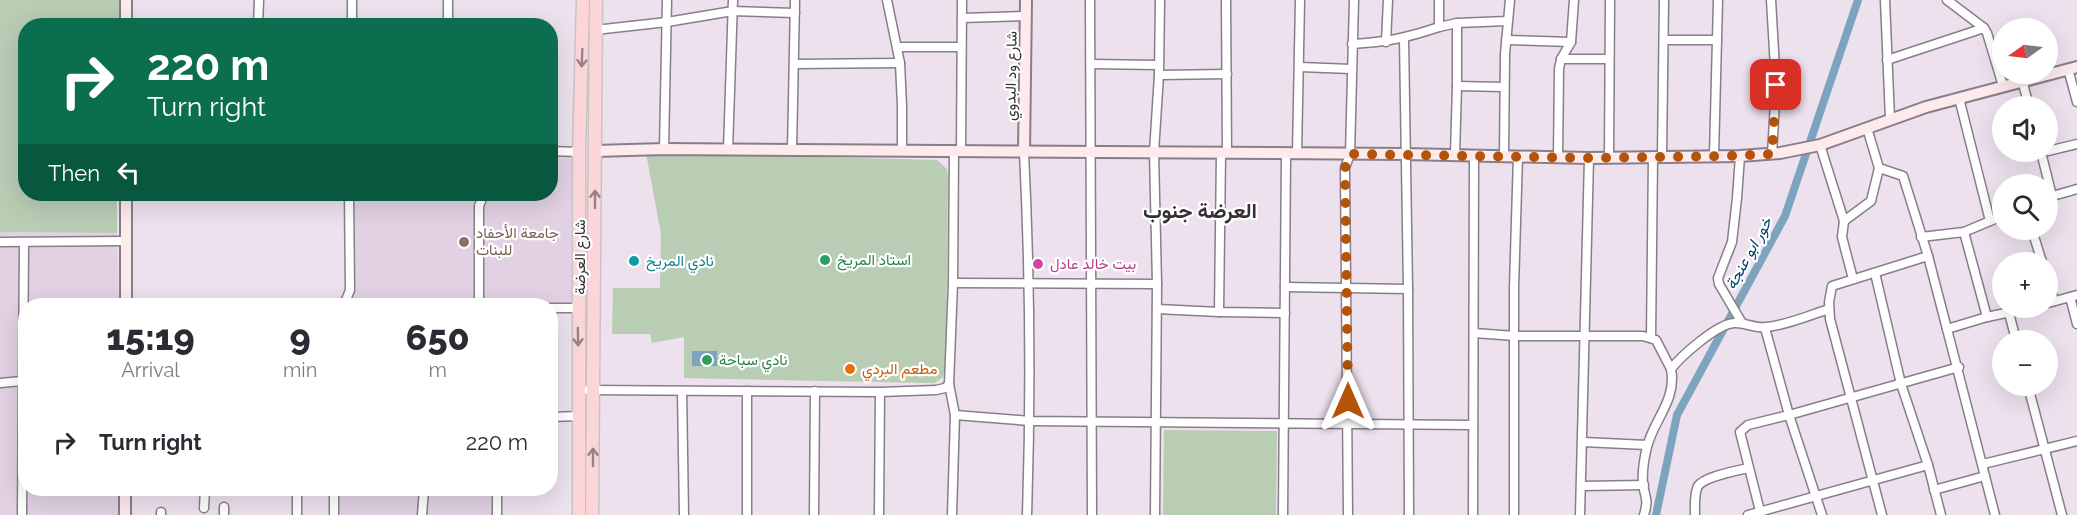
<!DOCTYPE html>
<meta charset="utf-8">
<style>
body{margin:0;font-family:Raleway,Vazirmatn,sans-serif;background:#f7f7f7;color:#2b2b33;height:100vh;display:flex;flex-direction:column;font-size:22px;white-space:nowrap}
*{box-sizing:border-box;margin:0}
p{font-size:20px;color:#7c7c81}
.icon{flex:none;width:33px;height:33px;fill:none;stroke:currentColor;stroke-width:2;stroke-linecap:round;stroke-linejoin:round}
.map{position:relative;flex:1;overflow:hidden}
.drawer{position:absolute;left:18px;top:298px;width:540px;height:198px;display:flex;flex-direction:column;background:#fff;border-radius:24px;box-shadow:0 6px 24px #0002}
.drawer>*{flex:none}
.hud{position:absolute;left:18px;top:18px;width:540px;height:183px;border-radius:24px;box-shadow:0 6px 24px #0002;background:#0b6e4f;color:#fff;overflow:hidden}
.needle{width:39px;rotate:256deg}
.tools{position:absolute;left:1992px;top:18px;display:grid;gap:12px}
.tools a{display:grid;place-items:center;width:66px;height:66px;border-radius:50%;background:#fff;box-shadow:0 6px 24px #0002;font-size:30px}
.pin{position:absolute;display:grid;place-items:center;width:51px;height:51px;color:#fff;margin:-26px;border-radius:12px;box-shadow:0 3px 9px #0006}
.me{position:absolute;width:66px;margin:-33px;rotate:0deg;stroke-linejoin:round;filter:drop-shadow(0 0 4px #0008)}
.turn{display:flex;align-items:center;gap:21px;height:126px;padding:0 30px;font-size:27px}
.turn .icon{width:78px;height:78px;stroke-width:2.5}
.turn b{display:block;font-size:42px;line-height:51px}
.then{display:flex;align-items:center;height:57px;padding:0 30px;background:#0003;gap:12px;font-size:22px}
.eta{display:flex;justify-content:space-evenly;align-items:center;height:102px;text-align:center}
.eta b{font-size:36px;font-weight:800;line-height:42px}
ul{padding:0;list-style:none}
li{display:flex;align-items:center;gap:18px;height:84px;padding:0 30px}
li div{flex:1}
li b{display:block;font-size:22px}
li em{font-style:normal}
.map>svg:first-child{display:block}
</style>
<div class="map">
<svg width="2077" height="515" viewBox="0 0 2077 515">
<rect width="100%" height="100%" fill="#ece1ed"/>
<g fill="#e1d1e3">
<path d="M551,151L579,152L578,308L550,306H338L350,289L349,194H550Z"/>
<path d="M0,232L117,233L119,306H26V489H123V515H0Z"/>
<rect x="337" y="489" width="160" height="26"/>
</g>
<g fill="#b9ccb4">
<path d="M0,0H120V25L26,26V194H117V233L0,232Z"/>
<path d="M646,153L937,160L947,169L948,180L946,364L943,377L935,383H924L684,378V337L652,343L650,334H612L613,288H660L661,234Z"/>
<path d="M1164,430L1277,431L1276,515H1163Z"/>
</g>
<rect fill="#7da4bd" x="692" y="351" width="25" height="15"/>
<g fill="none" stroke-linecap="round" stroke-linejoin="round">
<path stroke="#7da4bd" stroke-width="8" d="M1656,515L1677,415L1785,216L1858,0"/>
<g stroke="#887e89" stroke-width="11">
<g id="street">
<path d="M352,0V26"/>
<path d="M887,0L900,63L902,106V150"/>
<path d="M1090,0L1092,515"/>
<path d="M1226,0L1227,153"/>
<path d="M1439,0V27L1457,23L1507,21"/>
<path d="M1771,0L1776,85L1772,154"/>
<path d="M1885,0L1890,119"/>
<path d="M1947,0L1984,28L1987,33L2003,86"/>
<path d="M962,18L1026,16"/>
<path d="M258,26L259,0"/>
<path d="M448,26V0"/>
<path d="M595,30L667,22L733,11L795,13"/>
<path d="M1404,39L1408,289L1409,515"/>
<path d="M1506,40L1571,42"/>
<path d="M1664,40H1717"/>
<path d="M1386,42L1388,0"/>
<path d="M1352,44C1387,42 1406,38 1439,27"/>
<path d="M898,47H961"/>
<path d="M1561,59H1609"/>
<path d="M1887,60L1984,28"/>
<path d="M794,64L900,63"/>
<path d="M1091,64L1158,65"/>
<path d="M1300,67L1351,69"/>
<path d="M2068,69L2077,102"/>
<path d="M1159,75L1227,74"/>
<path d="M2022,80L2029,106"/>
<path d="M1457,86L1504,87"/>
<path d="M1959,98L1990,221"/>
<path d="M1820,145L1844,221L1842,237L1853,279"/>
<path d="M664,149L667,0"/>
<path d="M728,150L733,0"/>
<path d="M550,151L579,152"/>
<path d="M792,151L795,0"/>
<path d="M961,151L962,0"/>
<path d="M2048,151L2077,144"/>
<path d="M1024,152C1030,273 1031,394 1027,515"/>
<path d="M2041,152L2052,196"/>
<path d="M1297,154L1300,0"/>
<path d="M1455,155L1457,86V23"/>
<path d="M1504,156L1505,54L1510,0"/>
<path d="M1662,156L1664,0"/>
<path d="M1714,156L1718,0"/>
<path d="M1740,156L1737,198L1732,242L1718,278L1719,284L1742,323"/>
<path d="M1558,157L1559,69L1561,59L1571,42L1574,0"/>
<path d="M1609,157L1610,0"/>
<path d="M1879,168L1903,176L1928,256L1947,329"/>
<path d="M2049,197L2077,189"/>
<path d="M1844,221L1871,201L1879,168L1867,128"/>
<path d="M2032,230L2042,262"/>
<path d="M1964,232L1987,317"/>
<path d="M1921,237L1964,232L2002,216"/>
<path d="M0,242L126,241"/>
<path d="M1875,273L1901,384L1928,465L1941,515"/>
<path d="M2048,280L2054,301"/>
<path d="M953,283L1157,284"/>
<path d="M1285,287L1408,289"/>
<path d="M2070,297L2077,324"/>
<path d="M2048,303L2077,295"/>
<path d="M340,306L346,300L350,290L349,194"/>
<path d="M479,306V206L484,194"/>
<path d="M550,308H578"/>
<path d="M1157,309L1219,312L1285,313"/>
<path d="M1219,312L1221,153"/>
<path d="M2009,313L2016,340"/>
<path d="M1474,333L1515,336H1643L1656,340L1671,369"/>
<path d="M1651,338L1653,156"/>
<path d="M0,383L22,381"/>
<path d="M2028,386L2062,515"/>
<path d="M588,390L880,392L936,390L945,388L949,384"/>
<path d="M682,391L684,515"/>
<path d="M955,415L1030,421L1473,425"/>
<path d="M550,417L579,416"/>
<path d="M1583,442L1647,445"/>
<path d="M1983,464L2077,441"/>
<path d="M1582,486L1644,485"/>
<path d="M297,489V515"/>
<path d="M334,489V515"/>
<path d="M497,489V515"/>
<path d="M1934,490L1985,476"/>
<path d="M224,507V515"/>
<path d="M204,508L205,489"/>
<path d="M161,512V515"/>
<path d="M22,515L24,242"/>
<path d="M422,515L424,489"/>
<path d="M747,515V391"/>
<path d="M814,515L815,391"/>
<path d="M879,515L880,392"/>
<path d="M952,515L955,415L949,384L953,283L954,151"/>
<path d="M1155,515L1157,284L1154,152L1159,75L1160,0"/>
<path d="M1283,515L1286,154"/>
<path d="M1348,515L1345,168L1350,154L1354,0"/>
<path d="M1473,515L1474,156"/>
<path d="M1514,515V288L1518,156"/>
<path d="M1580,515L1589,158"/>
<path d="M1644,515C1649,498 1645,499 1643,484C1642,472 1644,459 1647,447C1654,419 1677,400 1671,369C1681,356 1717,324 1734,323C1745,322 1755,329 1766,327C1785,326 1810,315 1829,309"/>
<path d="M1695,515C1695,507 1694,493 1698,486C1705,476 1736,471 1748,468"/>
<path d="M1748,515L1928,465"/>
<path d="M1761,515L1740,432L1748,425L1789,415L1765,328"/>
<path d="M1822,515L1789,415L1959,367"/>
<path d="M1882,515L1830,319L1829,302L1832,286L1928,256"/>
<path d="M1995,515L1947,329L1987,317L2029,308"/>
</g>
</g>
<g stroke="#887e89" stroke-width="14">
<g id="secondary">
<path d="M126,26V0"/>
<path d="M595,151L664,149L1405,154L1589,158L1740,156L1780,153L1820,145L1926,107L2077,67"/>
<path d="M1024,152L1026,0"/>
<path d="M126,306V194"/>
<path d="M125,515V489"/>
</g>
</g>
<g stroke="#c6c5c6" stroke-width="15">
<g id="primary">
<path d="M579,515V152L583,0"/>
<path d="M592,515L596,0"/>
</g>
</g>
<use href="#street" stroke="#fff" stroke-width="8"/>
<use href="#secondary" stroke="#fdeaec" stroke-width="10"/>
<use href="#primary" stroke="#fbd5d8" stroke-width="12"/>
</g>
<defs><path id="oneway-shaft" d="M-6 0H5M1.5-3L5.5 0L1.5 3" fill="none" stroke-width="1.6" stroke-linecap="round" stroke-linejoin="round" transform="scale(1.5)"/></defs>
<g stroke="#988286">
<use href="#oneway-shaft" transform="translate(582 58) rotate(92)"/>
<use href="#oneway-shaft" transform="translate(595 199) rotate(-90)"/>
<use href="#oneway-shaft" transform="translate(578 337) rotate(89)"/>
<use href="#oneway-shaft" transform="translate(593 457) rotate(-90)"/>
</g>
<g fill="none" stroke-linecap="round" stroke-linejoin="round">
<path stroke="#b45309" stroke-width="10" stroke-dasharray="0 18" d="M1348,401L1345,168L1350,154L1589,158L1726,156L1772,154L1776,85"/>
</g>
<circle fill="#8d6e63" stroke="#fff" stroke-width="2" cx="464" cy="242" r="6"/>
<g fill="#2e9e5b" stroke="#fff" stroke-width="2">
<circle cx="825" cy="260" r="6"/>
<circle cx="707" cy="360" r="6"/>
</g>
<circle fill="#0f9aa8" stroke="#fff" stroke-width="2" cx="634" cy="261" r="6"/>
<circle fill="#d1479c" stroke="#fff" stroke-width="2" cx="1038" cy="264" r="6"/>
<circle fill="#e8710a" stroke="#fff" stroke-width="2" cx="850" cy="369" r="6"/>
<g text-anchor="middle" stroke-width="4.5" stroke-linejoin="round" paint-order="stroke">
<g font-size="15" fill="#343034" stroke="#fff">
<text transform="translate(1011 76) rotate(-89)" y="5">شارع ود البدوي</text>
<text transform="translate(580 257) rotate(-90)" y="5">شارع العرضة</text>
</g>
<g font-size="15" fill="#785e54" stroke="#fff" text-anchor="start">
<text x="476" y="238">جامعة الأحفاد<tspan x="476" dy="17">للبنات</tspan></text>
</g>
<g font-size="15" fill="#27864d" stroke="#fff" text-anchor="start">
<text x="837" y="265">استاد المريخ</text>
<text x="719" y="365">نادي سباحة</text>
</g>
<g font-size="15" fill="#0d838f" stroke="#fff" text-anchor="start">
<text x="646" y="266">نادي المريخ</text>
</g>
<g font-size="15" fill="#b23c85" stroke="#fff" text-anchor="start">
<text x="1050" y="269">بيت خالد عادل</text>
</g>
<g font-size="15" fill="#c56008" stroke="#fff" text-anchor="start">
<text x="862" y="374">مطعم البردي</text>
</g>
<g font-size="16" font-style="italic" fill="#00496c" stroke="#fff">
<text transform="translate(1748 253) rotate(-61)" y="6">خور ابو عنجة</text>
</g>
<g font-size="21" font-weight="bold" fill="#343034" stroke="#fff">
<text x="1200" y="218">العرضة جنوب</text>
</g>
</g>
</svg>
<div class="tools">
<a><svg class="needle" viewBox="-14 -14 28 28"><path d="M0-13l5 13h-10z" fill="#e53935"/><path d="M0 13l5-13h-10z" fill="#7c7c81"/></svg></a>
<a><svg class="icon" aria-label="sound" viewBox="0 0 24 24"><path d="M4 9h4l5-4v14l-5-4H4zM17 9q2 3 0 6"/></svg></a>
<a><svg class="icon" aria-label="search" viewBox="0 0 24 24"><circle cx="10" cy="10" r="6"/><path d="M15 15l6 6"/></svg></a>
<a>+</a>
<a>−</a>
</div>
<div class="pin" style="left:1776px;top:85px;background:#d93025"><svg class="icon" aria-label="arrive" viewBox="0 0 24 24"><path d="M6 21V4h12l-3 4 3 4H6"/></svg></div>
<svg class="me" style="left:1348px;top:401px" viewBox="-20 -20 40 40"><path d="M0-17L14 15 0 8-14 15z" fill="#b45309" stroke="#fff" stroke-width="4"/></svg>
<div class="hud">
<div class="turn"><svg class="icon" aria-label="right" viewBox="0 0 24 24"><path d="M7 20v-9h11M14 6l5 5-5 5"/></svg><div><b>220 m</b>Turn right</div></div>
<div class="then">Then<svg class="icon" aria-label="left" viewBox="0 0 24 24"><path d="M17 20v-9H6M10 6l-5 5 5 5"/></svg></div>
</div>
<section class="drawer">
<div class="eta">
<div><b>15:19</b><p>Arrival</p></div>
<div><b>9</b><p>min</p></div>
<div><b>650</b><p>m</p></div>
</div>
<ul>
<li><svg class="icon" aria-label="right" viewBox="0 0 24 24"><path d="M7 20v-9h11M14 6l5 5-5 5"/></svg><div><b>Turn right</b></div><em>220 m</em></li>
</ul>
</section>
</div>
